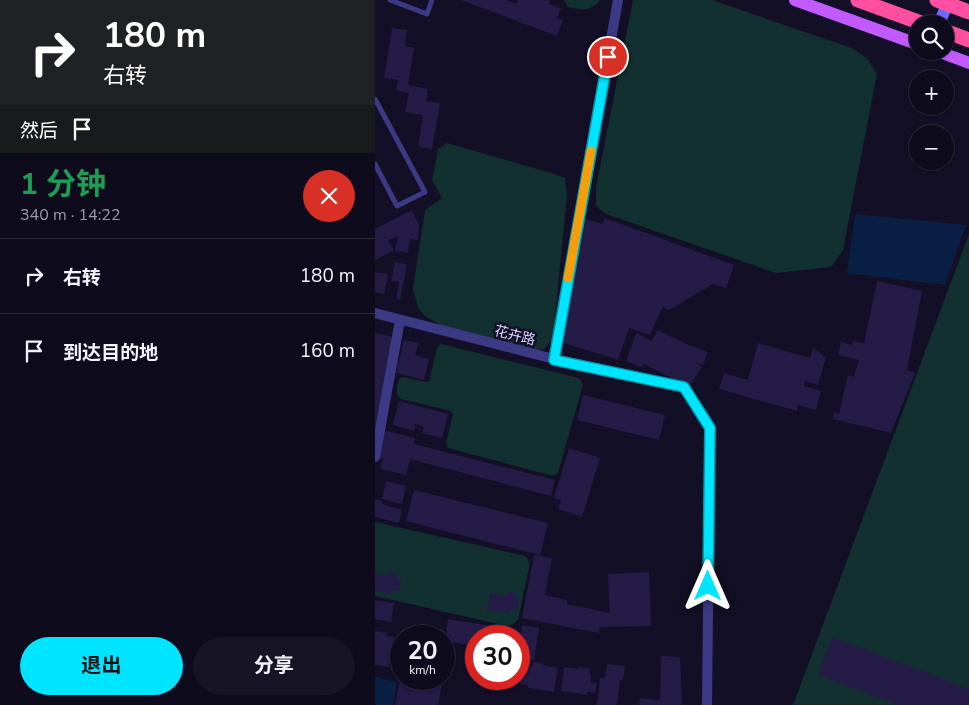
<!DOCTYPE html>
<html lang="zh">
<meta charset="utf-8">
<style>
body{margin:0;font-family:"Nunito Sans","Noto Sans SC",sans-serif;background:#171425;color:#f1f3f6;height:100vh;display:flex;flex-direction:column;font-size:19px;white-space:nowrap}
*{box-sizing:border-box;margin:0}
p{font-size:16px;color:#9b9ba3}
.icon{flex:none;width:28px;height:28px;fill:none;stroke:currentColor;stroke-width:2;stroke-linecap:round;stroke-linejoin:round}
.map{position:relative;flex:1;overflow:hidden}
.side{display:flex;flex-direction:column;background:#0e0b1c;width:375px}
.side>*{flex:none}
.banner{background:#202124;color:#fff;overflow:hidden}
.controls{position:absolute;left:534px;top:15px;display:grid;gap:10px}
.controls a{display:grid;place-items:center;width:45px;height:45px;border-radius:50%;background:#0e0b1c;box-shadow:0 1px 4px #0004,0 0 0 1px #2e2b3b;font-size:25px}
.speed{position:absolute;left:15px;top:625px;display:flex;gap:10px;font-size:25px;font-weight:700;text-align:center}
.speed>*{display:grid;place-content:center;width:65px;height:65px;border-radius:50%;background:#0e0b1c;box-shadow:0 1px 4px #0004,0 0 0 1px #2e2b3b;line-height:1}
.speed small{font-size:12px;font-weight:400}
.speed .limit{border:8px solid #d22;background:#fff;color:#111}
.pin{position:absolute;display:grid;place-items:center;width:42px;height:42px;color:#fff;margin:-21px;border:2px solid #fff;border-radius:50%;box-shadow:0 1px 5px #0007}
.me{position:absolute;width:55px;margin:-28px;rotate:0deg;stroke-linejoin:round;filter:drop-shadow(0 0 4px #0008)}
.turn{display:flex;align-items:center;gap:18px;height:105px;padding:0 20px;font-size:22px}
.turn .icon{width:65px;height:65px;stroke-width:2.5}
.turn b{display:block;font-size:35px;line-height:42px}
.then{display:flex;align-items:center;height:48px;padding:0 20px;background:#0003;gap:10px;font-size:19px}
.round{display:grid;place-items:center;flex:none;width:52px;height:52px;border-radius:26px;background:#171425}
.overview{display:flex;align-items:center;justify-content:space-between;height:85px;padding:0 20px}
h1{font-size:30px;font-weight:700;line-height:38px;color:#1e9e55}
.primary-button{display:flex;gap:10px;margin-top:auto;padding:10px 20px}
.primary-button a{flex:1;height:58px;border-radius:30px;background:#00e5ff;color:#111;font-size:20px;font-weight:700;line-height:58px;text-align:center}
.primary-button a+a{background:#171425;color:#f1f3f6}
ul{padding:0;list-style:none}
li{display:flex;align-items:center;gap:15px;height:75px;padding:0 20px;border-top:1px solid #2e2b3b}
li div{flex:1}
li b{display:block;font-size:19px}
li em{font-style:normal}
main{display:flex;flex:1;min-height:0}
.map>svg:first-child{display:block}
</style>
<main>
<section class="side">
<div class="banner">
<div class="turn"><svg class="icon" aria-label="right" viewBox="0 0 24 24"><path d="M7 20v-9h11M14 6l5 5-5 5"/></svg><div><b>180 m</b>右转</div></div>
<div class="then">然后<svg class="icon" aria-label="arrive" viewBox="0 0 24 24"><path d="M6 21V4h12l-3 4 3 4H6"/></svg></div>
</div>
<div class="overview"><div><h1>1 分钟</h1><p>340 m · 14:22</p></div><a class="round" style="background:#d93025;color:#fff"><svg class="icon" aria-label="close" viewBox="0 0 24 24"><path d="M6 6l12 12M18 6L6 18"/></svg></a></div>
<ul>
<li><svg class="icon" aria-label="right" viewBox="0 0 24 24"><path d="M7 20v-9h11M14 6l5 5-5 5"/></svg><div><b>右转</b></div><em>180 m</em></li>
<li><svg class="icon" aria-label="arrive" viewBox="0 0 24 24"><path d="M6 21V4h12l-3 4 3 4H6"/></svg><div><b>到达目的地</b></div><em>160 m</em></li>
</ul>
<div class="primary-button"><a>退出</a><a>分享</a></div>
</section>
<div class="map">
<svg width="594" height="705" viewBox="0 0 594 705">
<rect width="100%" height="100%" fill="#130f26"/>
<g fill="#12302f">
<path d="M189,0H225C216,12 206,10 193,7Z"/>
<path d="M258,0H337L477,48L492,58L502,74L468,250L456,267L401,273L231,214L221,206V187Z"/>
<path d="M72,143L176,173L190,178L192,195L178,339L169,349L161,350L69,327L50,316L43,308L38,289L50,210L67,198L57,180L63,149Z"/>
<path d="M594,234V705H418Z"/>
<path d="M66,344L196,376L205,379L208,385L183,473L178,476L73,448L71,443L78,414L76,411L26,399C19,393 22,387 24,379L28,377L51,382L54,381L62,348Z"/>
<path d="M0,522L151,556L155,563L143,620L138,624L132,626L0,596Z"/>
</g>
<g fill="#0a1f44">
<path d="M480,214L591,225L570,285L472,273Z"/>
<path d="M0,677L22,682L18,705H0Z"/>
</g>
<g fill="#241b47">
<path d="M86,0H131L142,4L143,0H175L174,4L186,8L182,18L188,20L182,36Z"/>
<path d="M17,28L32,30L30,46L39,48L33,85L53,89L51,101L65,103L57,149L43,147L48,115L30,112L34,93L21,90L23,80L9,78Z"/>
<path d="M37,210L44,225L43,240L35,239L33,253L20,251L23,236L13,240L19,250L0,260V229Z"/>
<path d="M230,218L359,265L351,288L338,284L294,310L288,307L275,335L254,328L243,360L183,341L191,317L211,219L227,224Z"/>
<path d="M20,262L32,264L25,300L21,299L24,282L16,281Z"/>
<path d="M0,272L13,274L9,294L0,292Z"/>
<path d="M502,281L547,291L532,370L540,373L516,433L458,419L459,412L464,414L473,375L479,377L484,360L463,355L466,342L477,345L478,341L489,343Z"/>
<path d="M282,330L314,345L333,352L328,365L319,362L327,367L314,387L269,364L266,367L251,361L261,333L277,341Z"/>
<path d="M0,333L18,337L1,427H0Z"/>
<path d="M29,340L44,343L40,355L54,359L49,380L21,373Z"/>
<path d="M383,343L435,358L438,348L451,357L443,385L430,381L429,386L446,391L441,410L423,405L422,411L344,389L349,373L373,380Z"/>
<path d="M208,395L290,415L284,440L202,420Z"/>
<path d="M24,401L73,414L67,438L47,433L49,427L40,424L39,431L18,425Z"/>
<path d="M8,430L40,438L39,444L180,480L176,496L35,459L31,475L5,469L8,459L2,458Z"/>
<path d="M194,448L225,458L207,517L183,509L186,500L179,498Z"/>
<path d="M11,481L31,486L27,504L7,499Z"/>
<path d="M39,490L173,523L165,555L31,521Z"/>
<path d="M0,499L8,501L7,504L27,510L24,523L0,517Z"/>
<path d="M159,555L177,558L170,595L192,600V604L235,613L233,574L274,572L276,626L225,627L224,633L147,618Z"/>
<path d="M17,572L21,573L23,575V579H26L24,591L16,590L15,594L0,591V574L13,575L14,573Z"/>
<path d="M133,592H136L139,593L141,594L142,598H144L143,610L135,609L134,613L112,610L115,593L132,595Z"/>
<path d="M0,600L19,603L16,622L0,619Z"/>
<path d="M73,619L135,629L134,636H101V646L70,641Z"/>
<path d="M147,625L164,628L159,660L144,658V644Z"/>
<path d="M0,631L12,633L11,636L19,637L14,667L0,665Z"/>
<path d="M457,637L594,689V705H523L443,675Z"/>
<path d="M286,656L305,657L307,705H264L265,698L285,700Z"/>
<path d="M158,662L169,663L168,665L183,668L179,692L153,688V685L145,684L147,674L153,675L155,666L157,667Z"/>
<path d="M232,664L250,666L248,681L245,680L242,705H222L225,678H230Z"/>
<path d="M189,667L204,669V667L215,668L214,673L216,674L215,682L222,683L220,693L212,692V695L186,691Z"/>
<path d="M25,679H47L67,682L63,705H20Z"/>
<path d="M110,679H127L126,684L109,681Z"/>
</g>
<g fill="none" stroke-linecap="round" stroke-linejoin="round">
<g stroke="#3d3a85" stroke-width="5">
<path d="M15,0L52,14L57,0"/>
<path d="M0,99L50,192L22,206L0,164"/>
</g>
<g stroke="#3d3a85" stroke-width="10">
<path d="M0,313L179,359L309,387L335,428L332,705"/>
<path d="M179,359L243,0"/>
<path d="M0,457L25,320"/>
</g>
<path stroke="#6f6bff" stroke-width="12" d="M564,24L574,0"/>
<g stroke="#c25bff" stroke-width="12">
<path d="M420,0L542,44"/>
<path d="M562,51L594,63"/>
</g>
<g stroke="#ff4fa3" stroke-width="15">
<path d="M483,0L549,24"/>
<path d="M570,31L594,40"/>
</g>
<path stroke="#ff4fa3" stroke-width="15" d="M562,0L594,12"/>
</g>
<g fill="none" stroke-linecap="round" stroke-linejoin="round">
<g stroke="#0095a6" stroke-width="12">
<path id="route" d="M233,57L179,360L309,387L335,428L333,586"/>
</g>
<use href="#route" stroke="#00e5ff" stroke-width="9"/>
<path stroke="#f59e0b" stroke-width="9" d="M193,278L216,151"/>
</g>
<g text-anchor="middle" stroke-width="5" stroke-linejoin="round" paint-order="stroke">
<g font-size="14" fill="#d9d4ff" stroke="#130f26">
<text transform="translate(140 335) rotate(14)" y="5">花卉路</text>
</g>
</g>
</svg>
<div class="controls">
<a><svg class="icon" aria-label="search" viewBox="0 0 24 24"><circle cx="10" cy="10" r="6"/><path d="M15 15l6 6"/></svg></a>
<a>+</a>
<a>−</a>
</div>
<div class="speed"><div>20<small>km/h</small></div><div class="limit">30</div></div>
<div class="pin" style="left:233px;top:57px;background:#d93025"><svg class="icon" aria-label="arrive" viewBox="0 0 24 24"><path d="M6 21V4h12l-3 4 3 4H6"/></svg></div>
<svg class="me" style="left:333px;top:586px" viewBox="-20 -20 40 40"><path d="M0-17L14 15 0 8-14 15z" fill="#00e5ff" stroke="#fff" stroke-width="4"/></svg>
</div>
</main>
